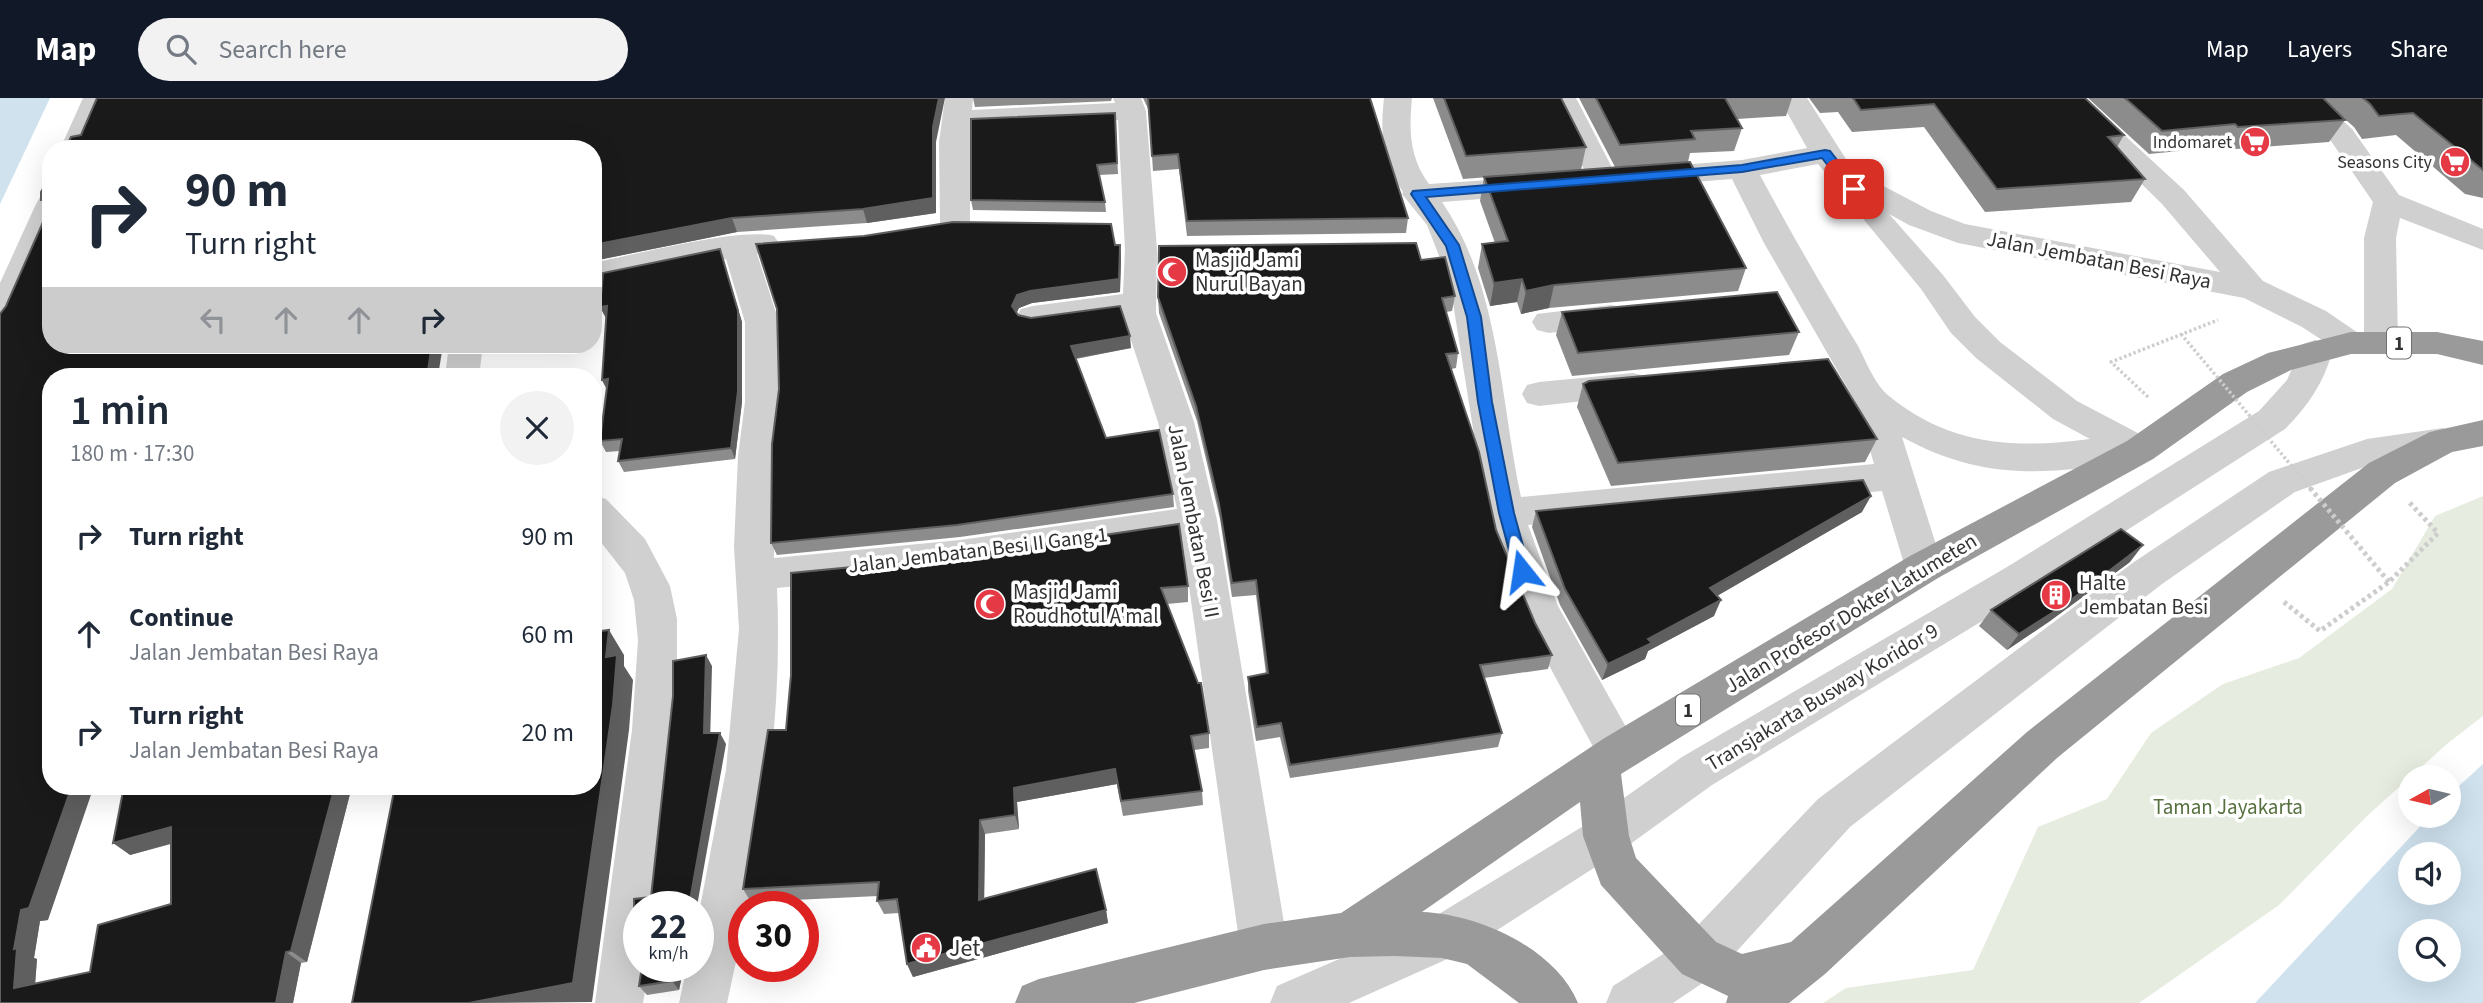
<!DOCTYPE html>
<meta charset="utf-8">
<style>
body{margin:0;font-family:"Source Sans 3",sans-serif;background:#f2f2f3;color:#1f2937;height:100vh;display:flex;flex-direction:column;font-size:26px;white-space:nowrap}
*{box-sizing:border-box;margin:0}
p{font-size:23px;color:#747a83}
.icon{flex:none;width:38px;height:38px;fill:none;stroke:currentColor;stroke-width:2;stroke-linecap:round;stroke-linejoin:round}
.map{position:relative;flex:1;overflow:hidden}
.side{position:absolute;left:42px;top:270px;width:560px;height:427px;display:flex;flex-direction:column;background:#fff;border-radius:28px;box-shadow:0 7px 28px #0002}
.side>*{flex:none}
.guide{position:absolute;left:42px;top:42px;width:560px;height:214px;border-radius:28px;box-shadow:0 7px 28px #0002;background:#fff;color:#1f2937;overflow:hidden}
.needle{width:46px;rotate:262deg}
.controls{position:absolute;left:2398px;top:667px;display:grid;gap:14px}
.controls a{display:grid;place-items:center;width:63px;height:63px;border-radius:50%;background:#fff;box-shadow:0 7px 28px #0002;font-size:35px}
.speed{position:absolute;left:623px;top:793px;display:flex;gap:14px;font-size:35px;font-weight:700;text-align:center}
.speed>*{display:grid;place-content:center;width:91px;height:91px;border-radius:50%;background:#fff;box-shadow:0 7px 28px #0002;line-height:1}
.speed small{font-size:18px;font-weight:400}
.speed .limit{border:10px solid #d22;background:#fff;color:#111}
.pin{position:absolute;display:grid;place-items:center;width:60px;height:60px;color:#fff;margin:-30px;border-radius:14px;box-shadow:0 4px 10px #0006}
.me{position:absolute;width:77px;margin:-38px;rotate:345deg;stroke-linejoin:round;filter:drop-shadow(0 0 5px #0008)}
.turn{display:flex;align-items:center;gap:24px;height:147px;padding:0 28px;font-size:32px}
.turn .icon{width:91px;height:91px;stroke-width:2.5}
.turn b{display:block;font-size:49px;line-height:60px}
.lanes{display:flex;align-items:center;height:66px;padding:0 28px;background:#0003;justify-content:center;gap:35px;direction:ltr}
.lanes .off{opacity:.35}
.round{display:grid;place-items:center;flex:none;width:74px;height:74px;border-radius:37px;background:#f2f2f3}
.overview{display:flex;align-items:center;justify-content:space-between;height:119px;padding:0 28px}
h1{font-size:42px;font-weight:600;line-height:52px}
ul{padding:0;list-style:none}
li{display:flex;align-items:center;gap:21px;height:98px;padding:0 28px}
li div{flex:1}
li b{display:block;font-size:26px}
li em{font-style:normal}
header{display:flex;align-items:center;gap:42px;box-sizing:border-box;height:98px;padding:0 35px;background:#111827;color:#fff}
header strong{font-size:33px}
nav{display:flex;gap:38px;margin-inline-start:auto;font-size:24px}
.search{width:490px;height:63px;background:#f2f2f3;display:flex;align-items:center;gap:18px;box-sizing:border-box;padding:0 24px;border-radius:38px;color:#747a83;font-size:26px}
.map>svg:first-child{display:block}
</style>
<header>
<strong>Map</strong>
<div class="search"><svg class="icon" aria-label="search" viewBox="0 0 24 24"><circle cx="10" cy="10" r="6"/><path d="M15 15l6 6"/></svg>Search here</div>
<nav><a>Map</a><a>Layers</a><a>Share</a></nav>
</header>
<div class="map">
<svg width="2483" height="905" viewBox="0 0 2483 905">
<rect width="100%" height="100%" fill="#fff"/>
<path fill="#e6ecdf" d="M2483,398V618L2448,645L2367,718L2279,807L2139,905H1823L1846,890L1973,872L2038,729L2107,701L2151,635L2223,586L2299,560L2392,491L2435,418Z"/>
<g fill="#cfe2ee" fill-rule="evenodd">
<path d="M0,0H50L0,106Z"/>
<path d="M2483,666V905H2255L2430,718H2448V698ZM2410,756H2448V794H2410ZM2410,833H2448V872H2410Z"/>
</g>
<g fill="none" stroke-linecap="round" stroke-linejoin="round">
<path stroke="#cdcdcd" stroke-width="3.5" stroke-dasharray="2.5 2.5" stroke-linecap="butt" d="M2148,299L2111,264L2218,222"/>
<path stroke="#cdcdcd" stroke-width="5" stroke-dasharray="3.5 3.5" stroke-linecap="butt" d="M2284,504L2320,533L2389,484L2438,435L2409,404"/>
<g fill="#d0d0d0" fill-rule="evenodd">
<path d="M83,0H111L90,51H60Z"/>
<path d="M945,0H973L972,12L1115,5L1113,0H1141L1146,13L1157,151L1156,215L1194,324L1217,422L1288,849L1281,865L1264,872L1247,865L1240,849L1182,439L960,472L777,490C782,596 769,705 748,808H744V827L727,905H679L687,868H698V820L726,672L739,531L734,449L738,358L745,304V224L726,161L593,186V165C633,157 740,129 774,138L779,145L774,152L757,156L779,224L781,304L774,358V460L960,442L1177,411L1158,324L1123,218L1033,230L1021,227L1016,219L1021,211L1033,208L1123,196L1125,151L1118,22L970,29V124L966,131L955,134L944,131L940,124L939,44Z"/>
<path d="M1384,0H1412C1409,32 1409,59 1429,86L1534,79L1545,82L1549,88L1545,94L1534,97L1442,104C1500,189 1500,300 1521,399L1874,366L1856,305L1764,145L1732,81L1643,88L1632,85L1628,79L1632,73L1643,70L1742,62L1807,50L1779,0H1807L1853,72L1931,113L1965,126L2220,174L2162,106L2054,0H2084L2184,92L2263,183L2326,213L2364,239V140L2373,104L2331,43L2287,0H2318L2352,31L2399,97L2483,131V152L2400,120L2396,140L2398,245L2393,253L2381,256L2369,253L2366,248L2363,253L2351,256L2339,253L2302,229L2244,200L1958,145L1909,127L1889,116L1943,177L1975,219L2000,244L2077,303L2153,343L2158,352L2153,361L2140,365L2132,363C2045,377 1982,383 1902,339L1943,469L1938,480L1924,484L1910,480L1905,469L1882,393L1528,427L1558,508L1640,654L1633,667L1618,673L1603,667L1539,549L1506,478L1482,387L1450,186L1427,127L1402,96L1403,94C1382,63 1380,36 1384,0ZM1818,66L1921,191L1951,235L1976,260L2053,321L2090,341C2015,351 1950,348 1889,298C1875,287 1866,263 1858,248C1824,192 1791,135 1760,77Z"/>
<path d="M1548,0H1576L1619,83L1615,89L1604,92L1593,89Z"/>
<path d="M51,97V142L17,222L12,230L0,233V185L36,106L40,99Z"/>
<path d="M1611,207L1623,210L1628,218L1623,226L1549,235L1537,232L1532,224L1537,216Z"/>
<path d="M2315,242L2327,246L2332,254C2324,285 2307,309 2285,331L2035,491L1712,687L1622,752L1463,854L1349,905H1270L1277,888L1429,822L1590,724L1682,659L2007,469L2259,313L2287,282L2303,246Z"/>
<path d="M449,247H483L479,278H445Z"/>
<path d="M1633,275L1645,278L1650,287L1645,296L1539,308L1527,305L1522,296L1527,287L1539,284Z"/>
<path d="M2443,330L2456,334L2461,343L2456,352L2370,367L2295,394L2162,486L1850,729L1716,876L1673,905H1606L1613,888L1682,844L1818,701L2134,464L2269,374L2367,341Z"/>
<path d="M593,397L606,401L645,441L670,488L677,521V609L656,808H639V868H649L643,905H595L632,632L638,542L634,502L625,475L593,434Z"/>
</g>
<path fill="#9a9a9a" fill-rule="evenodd" d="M2351,234H2437L2483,243V267L2437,256H2351L2291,272L2247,294L2153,361L1938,480L1621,676L1629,738L1636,760L1716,844L1742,856L1791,844L2027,634L2369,365L2430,334L2483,322V348L2452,354L2395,385L2057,660L1825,876L1789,905H1726L1728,898L1682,876L1601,787L1583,738L1580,704L1422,814C1478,816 1555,850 1578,905H1519L1467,866L1442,860L1395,858L1350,859L1264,872L1134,905H1015L1022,888L1039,881L1264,826L1341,815L1603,641L1910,458L2127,343L2223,276L2268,255Z"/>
<path stroke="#cdcdcd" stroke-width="3.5" stroke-dasharray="2.5 2.5" stroke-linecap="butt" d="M2181,236L2311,391"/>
<path stroke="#cdcdcd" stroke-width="5" stroke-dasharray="3.5 3.5" stroke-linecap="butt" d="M2310,390L2389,484"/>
</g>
<g fill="#8c8c8c">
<path d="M973,0H1112L1111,3L975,9Z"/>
<path d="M1143,0H1370L1408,120L1406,135L1187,138L1179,71L1153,73L1149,13Z"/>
<path d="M1433,0H1561L1586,49L1581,72L1463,81Z"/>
<path d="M1579,0H1792L1786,18L1737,21L1742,30L1734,53L1690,55L1688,64L1615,69Z"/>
<path d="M1809,0H2085L2124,37L2117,49L2145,81L2131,104L1985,114L1924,29L1852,34L1838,14L1820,15Z"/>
<path d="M2088,0H2483V100L2465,96L2396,37L2362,41L2354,29L2339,16L2345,22L2329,44L2223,52L2220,49L2149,56Z"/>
<path d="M1115,15L1118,76L1099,77L1105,104L1106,114L973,112L971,102Z"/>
<path d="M936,44V115L867,125L737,134L593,163Z"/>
<path d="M51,77L48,822L40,823L34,860L37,861L35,886L90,874L171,806V746L130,757L124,688H352L307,864L301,865L293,905H0L6,208L49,111L41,102Z"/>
<path d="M1484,79L1746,170L1738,193L1549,210L1521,216L1517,204L1490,208L1478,170L1482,146L1495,145L1480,103Z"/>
<path d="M1115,147H1120L1121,160L1120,194L1032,205L1019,210L1017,214L1018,217L1131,250L1076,261L1106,340L1173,396L1174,409L960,439L777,457L771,445L772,346Z"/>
<path d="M720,151L742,224V304L735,361L624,374L618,363L620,353L606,354L600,343L607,292L602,282L606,220L600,209Z"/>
<path d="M1421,162L1455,198L1452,213L1446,214L1458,255L1456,270L1451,271L1496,432L1535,525L1552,557L1548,571L1484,580L1502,635L1498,649L1290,680L1280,639L1256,643L1248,593V579L1266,576L1256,497L1232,499L1220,421L1197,323L1159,215L1158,199Z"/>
<path d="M1562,214L1799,234L1789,257L1572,278L1556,237Z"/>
<path d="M1583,286L1877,341L1865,364L1611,388L1577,309Z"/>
<path d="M1536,413L1862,414L1717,498L1714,518L1648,553L1645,561L1602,582L1560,507L1532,429Z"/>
<path d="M2130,464L2050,523L2007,552L1979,528L1991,512Z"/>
<path d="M791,475L1188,488V504L1167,506L1209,635V650L1194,652L1202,693L1203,707L1123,718L1117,686L1017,704L1019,731L985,736L984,801L1106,812L1108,825L913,879L907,866L899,815L884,816L877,803L878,798L751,804L743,791L786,632L791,577Z"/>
<path d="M684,868L679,892L647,897L639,888Z"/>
</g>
<g fill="#5f5f5f">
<path d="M939,0H945L936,44V115L867,125L863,111L933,29Z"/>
<path d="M51,101V113L41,102Z"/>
<path d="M732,120L737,134L593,163V147Z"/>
<path d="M1120,147L1121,160L1120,194L1032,205L1019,210L1014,220L1012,208L1017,197Z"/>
<path d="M720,151L742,224V304L735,361L731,350Z"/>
<path d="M1522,181L1517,204L1490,208L1494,185Z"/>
<path d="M1554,187L1549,210L1521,216L1526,193Z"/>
<path d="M607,208L612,219L606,220L600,209Z"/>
<path d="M1130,238L1131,250L1072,261L1071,248Z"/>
<path d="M432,247H443L438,278H427Z"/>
<path d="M608,281V293L602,282Z"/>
<path d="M1871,398L1862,414L1703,506L1710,490Z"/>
<path d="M2143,447L2130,464L2050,523L2007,552L2019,536Z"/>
<path d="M1721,502L1714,518L1648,553L1645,561L1602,582L1608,566L1648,541Z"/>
<path d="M609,532L624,557V568L633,582L629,632L592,904L469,905L606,559Z"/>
<path d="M706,557L712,568L710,646L704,635Z"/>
<path d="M720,635L726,646L697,808H689Z"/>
<path d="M1115,671L1117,686L1017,704L1019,731L1015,717L1014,690Z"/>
<path d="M72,688H94L48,822L40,823L34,860L37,861L34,901L14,890V851L21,812Z"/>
<path d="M335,688H352L307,864L291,853Z"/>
<path d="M980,722L985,736L984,815L979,802Z"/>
<path d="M171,729L187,741L130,757L113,745Z"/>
<path d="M1106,812L1108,825L913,879L907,866Z"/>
<path d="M286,854L301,865L293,905H276Z"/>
<path d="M675,868H684L679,892L672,883Z"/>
</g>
<g fill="#1a1a1a" stroke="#5f5f5f" stroke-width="2">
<path d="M97,0H939L933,29V100L863,111L732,120L593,147V51H65L71,39L81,37Z"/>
<path d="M1148,0H1370L1408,120L1187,123L1178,56L1152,58Z"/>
<path d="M1444,0H1561L1586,49L1466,58Z"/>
<path d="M1596,0H1725L1742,30L1691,33L1695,41L1620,47Z"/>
<path d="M1853,0H2085L2124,37L2108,39L2145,81L1997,91L1934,6L1861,12Z"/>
<path d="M2125,0H2323L2345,22L2238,29L2235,26L2162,33Z"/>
<path d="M2363,0H2483V72L2413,15L2379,18L2370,6Z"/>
<path d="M1115,15L1117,65L1097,67L1105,104L971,102V21Z"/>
<path d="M1690,64L1746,170L1554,187L1526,193L1522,181L1494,185L1482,146L1508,143L1484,79Z"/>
<path d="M51,77V101L41,102V94Z"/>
<path d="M51,106V247H432L427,278H51V688H72L29,810L21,812L14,851L17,850L14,890L90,874L98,827L171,806V729L113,745L124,688H335L291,853L286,854L276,905H0V216L6,208Z"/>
<path d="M953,124L1111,126L1115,147H1120L1119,181L1030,193L1017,197L1012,208L1018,217L1031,220L1120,208L1130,238L1071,248L1106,340L1159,332L1173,396L957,427L771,445L772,346L779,291L777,211L756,146L864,138Z"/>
<path d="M1416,145L1421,162L1445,159L1455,198L1442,200L1458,255L1446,256L1479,354L1496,432L1535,525L1552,557L1480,567L1502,635L1290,667L1281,625L1257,629L1248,579L1268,575L1256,482L1232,485L1219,406L1196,308L1158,199L1159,148Z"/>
<path d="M720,151L738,213V293L731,350L618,363L622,341L600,343L608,281L602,282L607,208L600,209L603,175Z"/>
<path d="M1777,194L1799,234L1578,255L1562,214Z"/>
<path d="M1828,261L1877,341L1618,365L1583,286L1589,283Z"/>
<path d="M1863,382L1871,398L1710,490L1721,502L1648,541L1652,545L1608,566L1565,491L1536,413Z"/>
<path d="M1179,426L1188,488L1161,490L1198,585H1201L1209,635L1191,638L1202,693L1121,703L1115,671L1014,690L1015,717L980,722L979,802L1096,771L1106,812L907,866L897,801L877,803L879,784L743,791L768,632H786L791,577V475L956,459Z"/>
<path d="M2121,431L2143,447L2063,508L2019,536L1991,512Z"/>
<path d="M609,532L606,559L617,557L613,607L573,885L469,905H352L395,688H593V534Z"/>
<path d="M706,557L704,635H720L689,808H639V858L634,856V801L651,799L673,598V563Z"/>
<path d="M642,868H675L672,883L639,888Z"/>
</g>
<path fill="#1a73e8" stroke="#114b97" stroke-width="2" d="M1825,52L1830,53L1858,89V94H1849L1822,60L1742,74L1426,99L1459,147L1481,219L1492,304L1514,415L1530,473L1527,478H1516L1499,415L1478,304L1467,219L1446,148L1411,96L1413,93L1742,67Z"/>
<defs>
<g id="supermarket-disc" transform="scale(1.575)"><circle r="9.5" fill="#e63946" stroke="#fff"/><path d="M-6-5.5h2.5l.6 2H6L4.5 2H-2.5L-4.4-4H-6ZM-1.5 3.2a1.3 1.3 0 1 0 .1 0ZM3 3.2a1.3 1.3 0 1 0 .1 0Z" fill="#fff"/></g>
<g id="mosque-disc" transform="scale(1.575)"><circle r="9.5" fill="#e63946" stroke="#fff"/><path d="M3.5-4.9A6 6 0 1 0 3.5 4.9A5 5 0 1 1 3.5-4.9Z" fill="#fff"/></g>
<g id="building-disc" transform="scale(1.575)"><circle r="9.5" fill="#e63946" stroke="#fff"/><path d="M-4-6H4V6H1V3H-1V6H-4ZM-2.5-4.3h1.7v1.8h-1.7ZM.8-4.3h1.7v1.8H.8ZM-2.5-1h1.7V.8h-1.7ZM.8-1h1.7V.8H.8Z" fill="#fff"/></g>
<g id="civic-disc" transform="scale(1.575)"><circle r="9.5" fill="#e63946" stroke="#fff"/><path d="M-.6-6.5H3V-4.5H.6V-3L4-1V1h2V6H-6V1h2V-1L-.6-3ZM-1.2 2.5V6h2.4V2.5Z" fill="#fff"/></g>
</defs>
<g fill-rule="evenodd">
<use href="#supermarket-disc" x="2255" y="44"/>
<use href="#supermarket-disc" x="2455" y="64"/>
<use href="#mosque-disc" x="1172" y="174"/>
<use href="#building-disc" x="2056" y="497"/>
<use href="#mosque-disc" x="990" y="506"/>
<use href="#civic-disc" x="926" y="850"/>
</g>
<g text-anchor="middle" stroke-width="7" stroke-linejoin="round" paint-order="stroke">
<g font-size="18" fill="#333" stroke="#fff" text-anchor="end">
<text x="2232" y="50">Indomaret</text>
<text x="2432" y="70">Seasons City</text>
</g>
<g fill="#fff" stroke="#707070" stroke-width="2">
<rect x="2387" y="229.5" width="24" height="31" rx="5"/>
<rect x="1676" y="596.5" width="24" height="31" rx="5"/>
</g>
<g font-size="19" font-weight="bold" fill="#333">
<text x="2399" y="252">1</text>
<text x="1688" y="619">1</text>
</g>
<g font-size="21" fill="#333" stroke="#fff" text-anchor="start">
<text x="1195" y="169">Masjid Jami<tspan x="1195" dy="24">Nurul Bayan</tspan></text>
<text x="2079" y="492">Halte<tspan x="2079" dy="24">Jembatan Besi</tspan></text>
<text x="1013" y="501">Masjid Jami<tspan x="1013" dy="24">Roudhotul A'mal</tspan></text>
</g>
<g font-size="21" fill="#333" stroke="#fff">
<text transform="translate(2099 162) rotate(11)" y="7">Jalan Jembatan Besi Raya</text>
<text transform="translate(1194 423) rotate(79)" y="7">Jalan Jembatan Besi II</text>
<text transform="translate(978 452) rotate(-7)" y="7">Jalan Jembatan Besi II Gang 1</text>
<text transform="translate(1851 515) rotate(-31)" y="7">Jalan Profesor Dokter Latumeten</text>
<text transform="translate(1822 599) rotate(-31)" y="7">Transjakarta Busway Koridor 9</text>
</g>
<g font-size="21" fill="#56703f" stroke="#fff">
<text x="2228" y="716">Taman Jayakarta</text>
</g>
<g font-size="24" fill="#333" stroke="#fff" text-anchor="start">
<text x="949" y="858">Jet</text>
</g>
</g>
</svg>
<div class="controls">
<a><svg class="needle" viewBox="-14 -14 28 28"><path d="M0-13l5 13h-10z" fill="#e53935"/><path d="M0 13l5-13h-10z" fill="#747a83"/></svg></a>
<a><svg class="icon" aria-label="sound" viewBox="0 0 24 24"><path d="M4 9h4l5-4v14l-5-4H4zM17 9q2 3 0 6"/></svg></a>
<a><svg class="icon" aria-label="search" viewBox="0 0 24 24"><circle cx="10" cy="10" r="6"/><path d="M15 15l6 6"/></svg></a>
</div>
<div class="speed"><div>22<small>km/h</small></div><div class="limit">30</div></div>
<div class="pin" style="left:1854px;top:91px;background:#d93025"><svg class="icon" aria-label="arrive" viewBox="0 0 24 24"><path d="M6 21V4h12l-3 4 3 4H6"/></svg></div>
<svg class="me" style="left:1522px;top:473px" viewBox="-20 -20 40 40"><path d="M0-17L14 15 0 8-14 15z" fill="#1a73e8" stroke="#fff" stroke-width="4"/></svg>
<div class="guide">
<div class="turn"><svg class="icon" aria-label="right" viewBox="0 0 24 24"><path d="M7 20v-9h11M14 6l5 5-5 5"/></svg><div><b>90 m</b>Turn right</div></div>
<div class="lanes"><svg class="icon off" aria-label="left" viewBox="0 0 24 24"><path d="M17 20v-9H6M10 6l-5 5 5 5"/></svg><svg class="icon off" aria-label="ahead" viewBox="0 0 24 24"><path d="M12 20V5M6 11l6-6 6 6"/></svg><svg class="icon off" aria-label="ahead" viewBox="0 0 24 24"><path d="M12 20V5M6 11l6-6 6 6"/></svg><svg class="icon" aria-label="right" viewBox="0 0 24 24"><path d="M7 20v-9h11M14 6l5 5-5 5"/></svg></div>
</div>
<section class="side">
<div class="overview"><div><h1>1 min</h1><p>180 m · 17:30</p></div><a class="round"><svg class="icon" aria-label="close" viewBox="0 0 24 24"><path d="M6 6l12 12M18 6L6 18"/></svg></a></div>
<ul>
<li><svg class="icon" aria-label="right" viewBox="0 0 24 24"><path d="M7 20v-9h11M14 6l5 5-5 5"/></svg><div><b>Turn right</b></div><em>90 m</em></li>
<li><svg class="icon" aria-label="ahead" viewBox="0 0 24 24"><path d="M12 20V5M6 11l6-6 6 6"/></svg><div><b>Continue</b><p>Jalan Jembatan Besi Raya</p></div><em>60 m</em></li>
<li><svg class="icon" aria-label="right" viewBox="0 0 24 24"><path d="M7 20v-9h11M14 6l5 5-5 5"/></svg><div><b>Turn right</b><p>Jalan Jembatan Besi Raya</p></div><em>20 m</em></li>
</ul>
</section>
</div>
